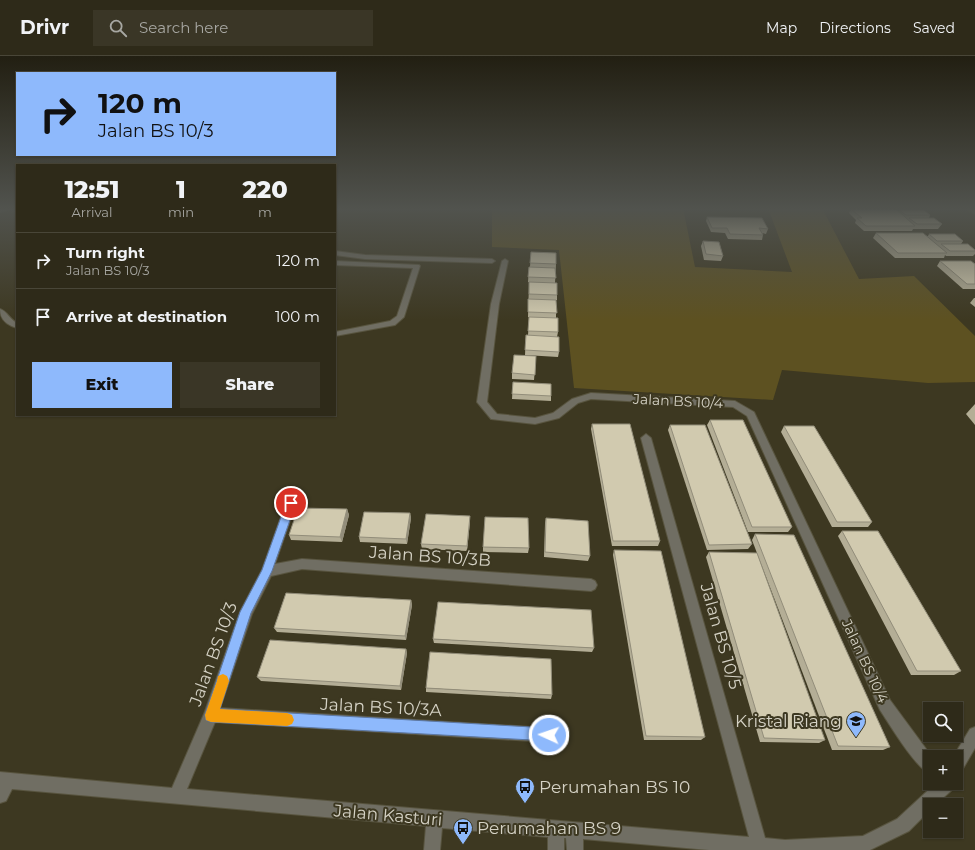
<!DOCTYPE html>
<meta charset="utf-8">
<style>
body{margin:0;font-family:Montserrat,sans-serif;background:#3a3626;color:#f1f3f6;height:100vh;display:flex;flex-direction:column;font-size:15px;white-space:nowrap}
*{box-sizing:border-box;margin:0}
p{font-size:13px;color:#a7a7a2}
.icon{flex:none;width:22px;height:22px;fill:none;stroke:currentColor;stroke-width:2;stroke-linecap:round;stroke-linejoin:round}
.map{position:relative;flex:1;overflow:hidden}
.panel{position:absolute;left:16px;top:108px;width:320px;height:252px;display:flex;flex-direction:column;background:#2e2a19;border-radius:0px;box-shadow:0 1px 3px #0004,0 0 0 1px #494638}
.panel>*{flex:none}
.top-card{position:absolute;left:16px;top:16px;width:320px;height:84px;border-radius:0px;box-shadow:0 1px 3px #0004,0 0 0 1px #494638;background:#8eb9fc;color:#111;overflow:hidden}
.buttons{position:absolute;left:923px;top:646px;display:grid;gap:8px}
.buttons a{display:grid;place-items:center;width:40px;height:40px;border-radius:0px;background:#2e2a19;box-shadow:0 1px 3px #0004,0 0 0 1px #494638;font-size:20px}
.pin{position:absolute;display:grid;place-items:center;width:34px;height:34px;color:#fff;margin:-17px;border:2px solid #fff;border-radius:50%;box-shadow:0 1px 4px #0007}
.me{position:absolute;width:44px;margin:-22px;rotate:273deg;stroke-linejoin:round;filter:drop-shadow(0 0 3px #0008)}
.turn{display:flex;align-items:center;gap:14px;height:84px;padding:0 16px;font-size:18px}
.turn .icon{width:52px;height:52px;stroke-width:2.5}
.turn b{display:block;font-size:28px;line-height:34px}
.eta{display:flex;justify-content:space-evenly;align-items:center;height:68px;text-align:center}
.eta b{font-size:24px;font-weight:800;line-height:28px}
.cta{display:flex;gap:8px;margin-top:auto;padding:8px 16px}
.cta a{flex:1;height:46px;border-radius:0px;background:#8eb9fc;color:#111;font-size:16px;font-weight:800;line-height:46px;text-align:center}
.cta a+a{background:#3a3626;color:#f1f3f6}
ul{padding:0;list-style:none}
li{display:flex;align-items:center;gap:12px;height:56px;padding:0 16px;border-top:1px solid #494638}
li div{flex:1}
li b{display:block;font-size:15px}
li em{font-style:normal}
header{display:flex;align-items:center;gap:24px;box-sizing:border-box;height:56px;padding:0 20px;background:#2e2a19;border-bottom:1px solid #494638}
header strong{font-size:19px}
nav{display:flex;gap:22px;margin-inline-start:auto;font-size:14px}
.search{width:280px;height:36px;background:#3a3626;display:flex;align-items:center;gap:10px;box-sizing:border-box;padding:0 14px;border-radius:0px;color:#a7a7a2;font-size:15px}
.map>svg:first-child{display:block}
</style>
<header>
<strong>Drivr</strong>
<div class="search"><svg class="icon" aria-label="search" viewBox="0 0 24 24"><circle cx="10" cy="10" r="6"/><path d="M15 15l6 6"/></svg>Search here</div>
<nav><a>Map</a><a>Directions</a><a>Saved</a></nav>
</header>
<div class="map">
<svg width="975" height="794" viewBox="0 0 975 794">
<rect width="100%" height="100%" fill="#3d3821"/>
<path fill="#5d5121" d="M492,152H683L695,211L792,216L768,152H822L859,223L914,220L975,280V326L928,327L782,314L773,344L574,332L559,194L492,191Z"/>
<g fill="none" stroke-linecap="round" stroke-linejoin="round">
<g stroke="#58543f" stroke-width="2">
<g id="minor">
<path d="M0,152H15L0,156Z"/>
<path d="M966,152H974L975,158Z"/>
<path d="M335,195L365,199L492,203L495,205L492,207L365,203L335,199Z"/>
<path d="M505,203L508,205L499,248L487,346L497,358L535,362L553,357L572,343L591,337L735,345L754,356L890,644L932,701H930V718C915,711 890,669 880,654L747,360L733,351L591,343L578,347L559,362L535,368L491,363L477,346L491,248L502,205Z"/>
<path d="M335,205L419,209L420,210L404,261L395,269L335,280V276L390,265L397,260L413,212L335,209Z"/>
<path d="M0,253C7,255 10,264 17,267V272C7,269 0,264 0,253Z"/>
<path d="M646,378L651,382L765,782L785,784L863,780L897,763L936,727H955L953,733L935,749H930V754L909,775L870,794H709L583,783V794H567L566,782H564V794H548V781L442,772L440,794H424L426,770L12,733L6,745L0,747V716L172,732L204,658L240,556L262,514L286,447L287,444L291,443L295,444L296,447L275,508L302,503L591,523L595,525L597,529L595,533L591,535L302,513L271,520L252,558L220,652L549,672L554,674L556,679L554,684L549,686L215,666L187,733L749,781L641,382Z"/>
<path d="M975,671V692L961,716L956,719V701H953L970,673Z"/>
</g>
</g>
<use href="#minor" fill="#706e63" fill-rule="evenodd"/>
</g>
<g fill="#b4ae96">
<path d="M851,153L898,156L899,154L930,159L929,162L942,168L938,173H913L912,175H864L855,167L856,164L849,157Z"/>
<path d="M707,161L768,173L766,178L762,177L763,179L762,184L728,183L725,177L711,176L706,165Z"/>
<path d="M876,177L928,180L929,178L963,185L961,188L975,194V198L973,200H946L945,199L944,202H895L873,182Z"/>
<path d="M703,185L723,200L721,205L704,204L701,190Z"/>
<path d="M531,196L556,208L555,227L557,239V244H556V262L558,276L557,281L559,296L558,301L525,299L526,279H528L529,266V261H528L529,226H528L529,211H530Z"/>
<path d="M940,205L975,208V233H963L937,210Z"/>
<path d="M974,242H975V251L970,247Z"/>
<path d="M536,300L534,324L512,323V317Z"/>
<path d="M513,326L551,340V345L512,343Z"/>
<path d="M975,348V369L966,358Z"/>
<path d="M710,364L792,471L788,476H748L707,369Z"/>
<path d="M592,368L660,485L658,490H612L591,373Z"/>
<path d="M670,369L752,488L748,493L707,494L668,374Z"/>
<path d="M784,370L872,466L868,471H832L781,376Z"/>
<path d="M347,453L349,459L342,486L291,484L289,479Z"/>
<path d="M410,457L411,462L407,488L360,486L359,481Z"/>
<path d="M546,462L590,500L588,505L544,501L545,467Z"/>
<path d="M470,465L467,495L422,493L421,488Z"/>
<path d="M842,475L961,615L954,619H911L838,480Z"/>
<path d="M755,478L890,691L883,694H832L752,484Z"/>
<path d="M483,491L529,492L528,497L483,496Z"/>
<path d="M614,494L705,681L701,684H644L613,499Z"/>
<path d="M709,496L825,684L819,687L760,686L706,501Z"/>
<path d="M411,544L412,549L406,584L277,576L274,572Z"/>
<path d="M433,583L594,592L592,596L434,587Z"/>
<path d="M406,593L407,597L401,634L261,625L257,621Z"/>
<path d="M426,632L552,639L551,643L426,636Z"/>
</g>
<g fill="#928d7a">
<path d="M347,453L349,459L342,486L340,481Z"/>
<path d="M410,457L411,462L407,488L406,483Z"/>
<path d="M470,460V465L467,495V490Z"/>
<path d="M411,544L412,549L406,584L405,580Z"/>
<path d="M406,593L407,597L401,634L400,630Z"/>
</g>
<g fill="#d1caaf" stroke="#928d7a">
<path d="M895,152L915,170H866L857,162H862L851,153Z"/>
<path d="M899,154H924L930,159H906Z"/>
<path d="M707,161L762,162L768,173L759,172L763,179L730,178L727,172H712Z"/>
<path d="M909,162H934L942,168H917Z"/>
<path d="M876,177H923L947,197H898Z"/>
<path d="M929,178H955L963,185H937Z"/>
<path d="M703,185L719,186L723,200L706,198Z"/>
<path d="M941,188H968L975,194V195H950Z"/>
<path d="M531,196L556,197V208L530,207Z"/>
<path d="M940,205H971L975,208V228H967Z"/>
<path d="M529,211L555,212L556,222L528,221Z"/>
<path d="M529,226L557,227V239L529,238Z"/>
<path d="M528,243L556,244L557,257L528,256Z"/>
<path d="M529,261L558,262V276L528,275Z"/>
<path d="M526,279L559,281V296L525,294Z"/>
<path d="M514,299L536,300L535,319L512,317Z"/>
<path d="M513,326L551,328V340L512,338Z"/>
<path d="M710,364H743L792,471H752Z"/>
<path d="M592,368H630L660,485H613Z"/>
<path d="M670,369H705L752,488L709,489Z"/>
<path d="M784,370H814L872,466H837Z"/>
<path d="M298,452L347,453L340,481L289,479Z"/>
<path d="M364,456L410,457L406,483L359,481Z"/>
<path d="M426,458L470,460L467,490L421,488Z"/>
<path d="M485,461L528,462L529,492L483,491Z"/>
<path d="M546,462L588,465L590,500L545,496Z"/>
<path d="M842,475H878L961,615H917Z"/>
<path d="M755,478L794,479L890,691L838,690Z"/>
<path d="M614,494L661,495L705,681L646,680Z"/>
<path d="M709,496L757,497L825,684L764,682Z"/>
<path d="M286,537L411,544L405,580L274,572Z"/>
<path d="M438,546L591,554L594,592L433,583Z"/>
<path d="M270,584L406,593L400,630L257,621Z"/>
<path d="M430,596L551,603L552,639L426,632Z"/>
</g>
<linearGradient id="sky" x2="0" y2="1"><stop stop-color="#221f12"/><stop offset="0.58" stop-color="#51534e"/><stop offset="1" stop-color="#51534e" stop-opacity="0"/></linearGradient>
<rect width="975" height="264" fill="url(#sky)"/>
<path fill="#8eb9fc" stroke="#5c78a4" d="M291,443L295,444L296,447L272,515L251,557L220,653L549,672L554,674L556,679L554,683L549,685L211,666L206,664L205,659L240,556L262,514L286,447L288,444Z"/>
<path fill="#f59e0b" d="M223,618L227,620L229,625L220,653L287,657L292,659L294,664L292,668L287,670L211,666L206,664L205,659L217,625L218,620Z"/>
<defs>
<g id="school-pin" transform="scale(1)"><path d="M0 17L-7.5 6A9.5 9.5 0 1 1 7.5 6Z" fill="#8eb9fc" stroke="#3d3821"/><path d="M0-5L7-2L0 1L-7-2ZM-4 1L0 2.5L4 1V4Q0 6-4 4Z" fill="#111"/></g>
<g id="bus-pin" transform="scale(1)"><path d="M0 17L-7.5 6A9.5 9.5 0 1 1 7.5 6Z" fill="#8eb9fc" stroke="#3d3821"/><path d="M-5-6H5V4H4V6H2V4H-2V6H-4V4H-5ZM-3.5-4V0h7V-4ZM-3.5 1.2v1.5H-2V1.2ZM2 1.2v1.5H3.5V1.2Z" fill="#111"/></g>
</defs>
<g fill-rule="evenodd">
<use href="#school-pin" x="856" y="665"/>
<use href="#bus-pin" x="525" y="731"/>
<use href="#bus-pin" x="463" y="772"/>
</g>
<g text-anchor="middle" stroke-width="4" stroke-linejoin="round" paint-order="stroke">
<g font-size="14" fill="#d5d2c5" stroke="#3d3821">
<text transform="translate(678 345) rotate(3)" y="5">Jalan BS 10/4</text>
<text transform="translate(865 605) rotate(65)" y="5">Jalan BS 10/4</text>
</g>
<g font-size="17" fill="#d5d2c5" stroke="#3d3821">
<text transform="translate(430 500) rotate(4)" y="6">Jalan BS 10/3B</text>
<text transform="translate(721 580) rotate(74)" y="6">Jalan BS 10/5</text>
<text transform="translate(213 598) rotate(-70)" y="6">Jalan BS 10/3</text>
<text transform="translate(381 651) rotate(3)" y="6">Jalan BS 10/3A</text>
<text transform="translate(388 759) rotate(5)" y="6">Jalan Kasturi</text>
</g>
<g font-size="17" fill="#d5d2c5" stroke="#3d3821" text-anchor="start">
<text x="842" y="671" text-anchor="end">Kristal Riang</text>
<text x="539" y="737">Perumahan BS 10</text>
<text x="477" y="778">Perumahan BS 9</text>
</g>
</g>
</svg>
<div class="buttons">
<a><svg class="icon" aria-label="search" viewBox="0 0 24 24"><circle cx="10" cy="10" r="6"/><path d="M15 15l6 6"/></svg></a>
<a>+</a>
<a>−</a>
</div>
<div class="pin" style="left:291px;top:447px;background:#d93025"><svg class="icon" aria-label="arrive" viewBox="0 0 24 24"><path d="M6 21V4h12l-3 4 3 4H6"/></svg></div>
<svg class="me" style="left:549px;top:679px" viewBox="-20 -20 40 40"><circle r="17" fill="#8eb9fc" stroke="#fff" stroke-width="3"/><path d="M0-11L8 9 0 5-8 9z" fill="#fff"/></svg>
<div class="top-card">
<div class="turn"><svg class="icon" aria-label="right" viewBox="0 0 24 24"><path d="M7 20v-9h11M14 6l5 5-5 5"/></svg><div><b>120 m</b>Jalan BS 10/3</div></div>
</div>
<section class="panel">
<div class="eta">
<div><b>12:51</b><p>Arrival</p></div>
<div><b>1</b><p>min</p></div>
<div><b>220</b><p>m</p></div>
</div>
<ul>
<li><svg class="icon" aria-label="right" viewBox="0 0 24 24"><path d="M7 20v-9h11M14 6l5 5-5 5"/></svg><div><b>Turn right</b><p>Jalan BS 10/3</p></div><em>120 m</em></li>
<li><svg class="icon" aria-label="arrive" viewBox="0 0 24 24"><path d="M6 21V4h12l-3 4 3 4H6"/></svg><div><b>Arrive at destination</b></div><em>100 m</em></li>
</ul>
<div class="cta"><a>Exit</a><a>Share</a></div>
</section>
</div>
